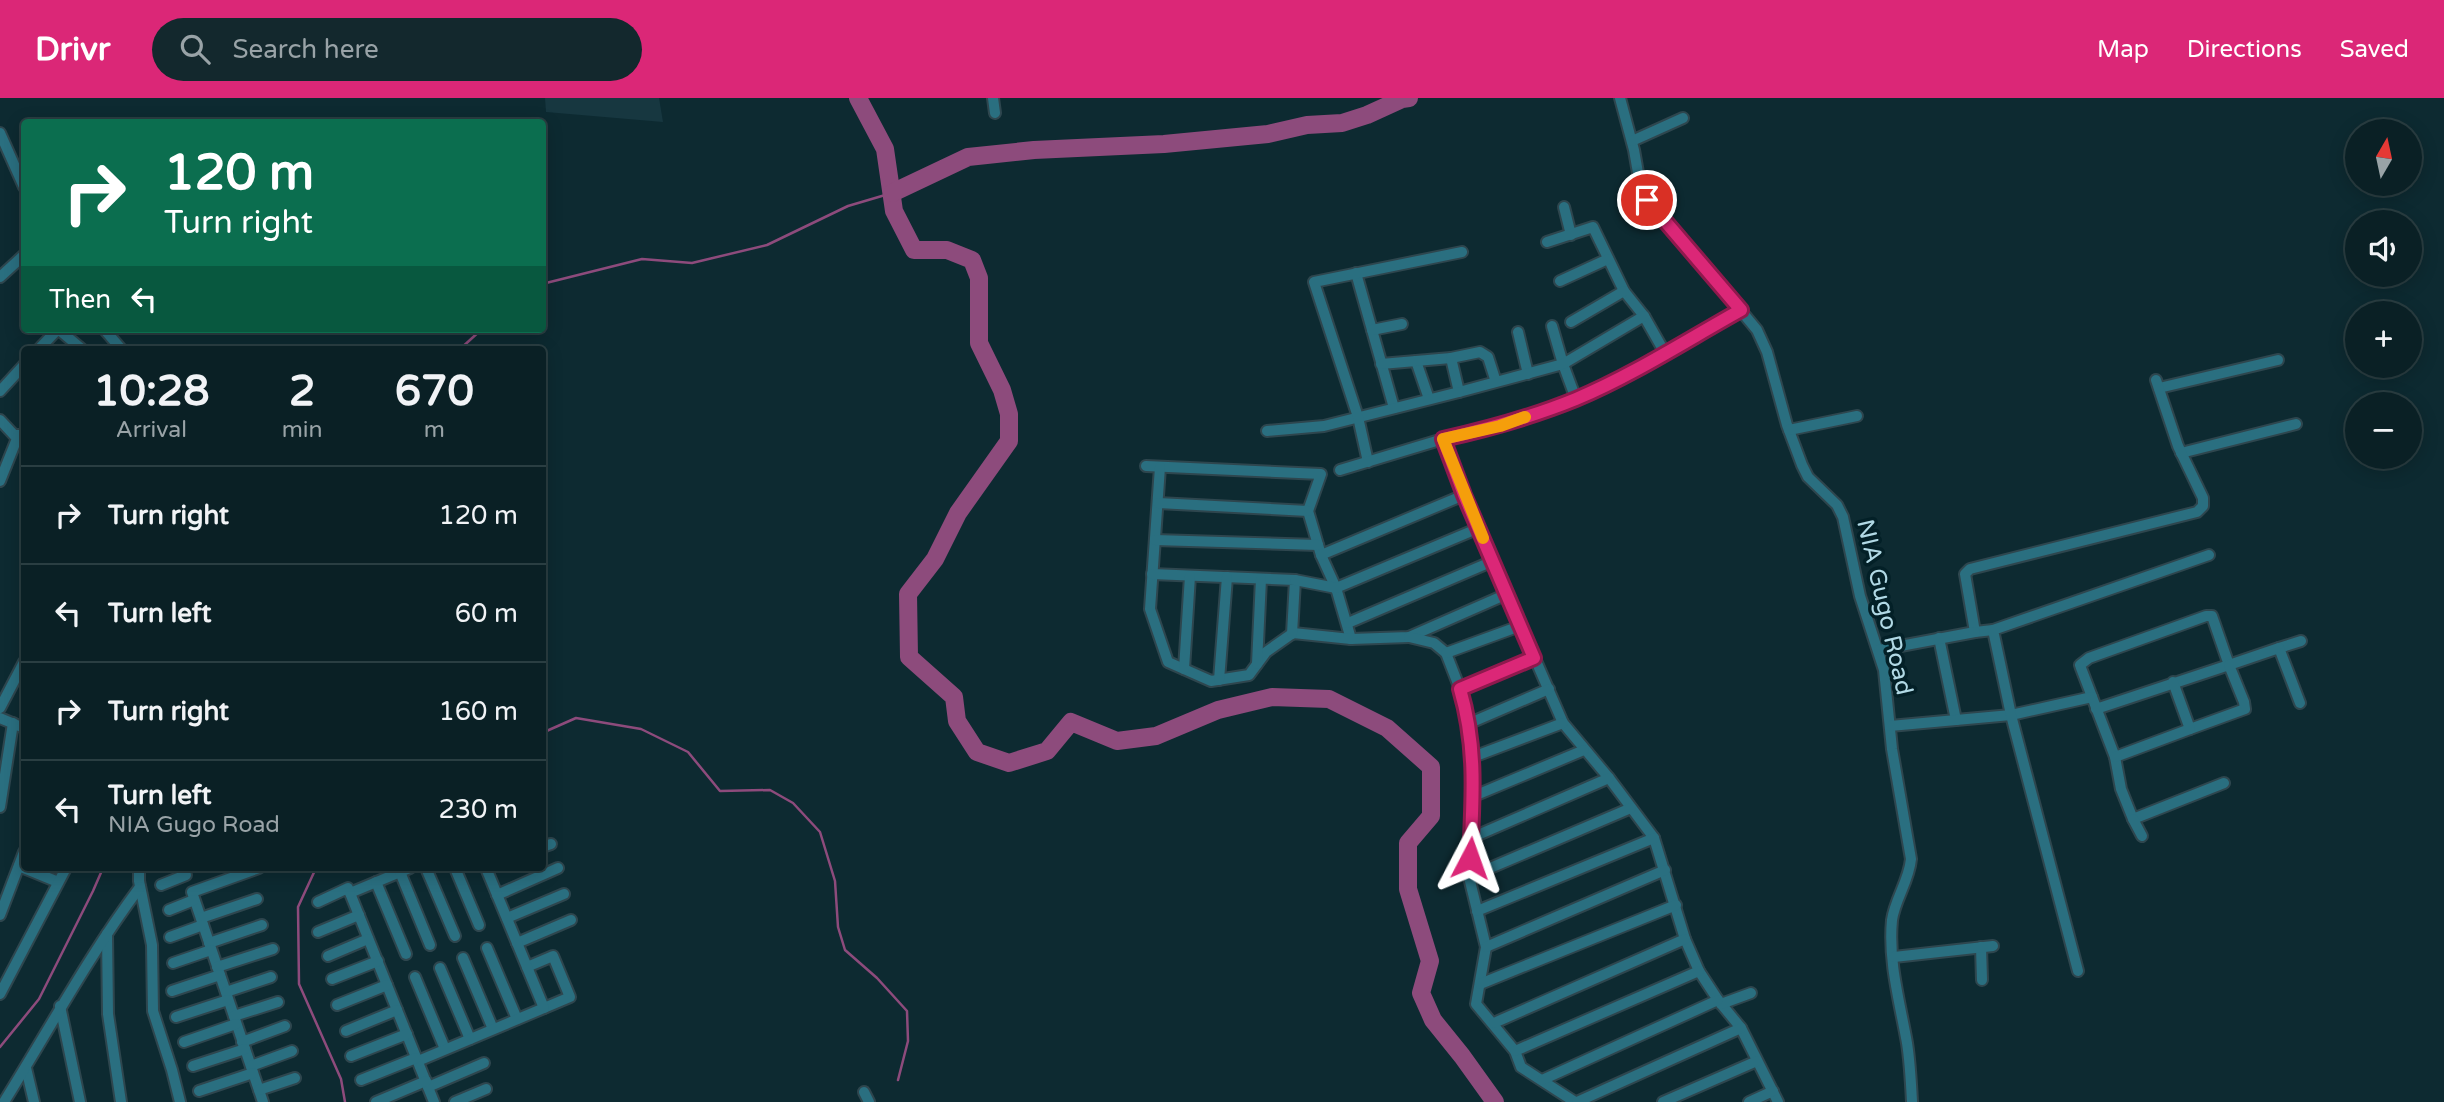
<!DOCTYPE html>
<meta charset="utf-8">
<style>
body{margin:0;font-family:"Varela Round",sans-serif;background:#13282d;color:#f1f3f6;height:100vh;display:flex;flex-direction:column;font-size:26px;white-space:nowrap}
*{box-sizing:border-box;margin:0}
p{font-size:23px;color:#99a3a7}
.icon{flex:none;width:38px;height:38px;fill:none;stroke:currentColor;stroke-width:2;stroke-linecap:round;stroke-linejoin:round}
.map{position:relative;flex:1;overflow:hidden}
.sheet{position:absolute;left:21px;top:248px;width:525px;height:525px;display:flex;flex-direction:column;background:#0a2025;border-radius:7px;box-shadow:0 4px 18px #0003,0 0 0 2px #2a3e42}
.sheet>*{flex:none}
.top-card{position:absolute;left:21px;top:21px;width:525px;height:214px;border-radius:7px;box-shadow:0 4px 18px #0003,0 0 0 2px #2a3e42;background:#0b6e4f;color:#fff;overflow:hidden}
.needle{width:46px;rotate:9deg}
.controls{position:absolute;left:2345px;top:21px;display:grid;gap:14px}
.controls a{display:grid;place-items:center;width:77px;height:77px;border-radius:50%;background:#0a2025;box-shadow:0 4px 18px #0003,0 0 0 2px #2a3e42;font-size:35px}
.pin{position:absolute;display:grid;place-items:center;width:60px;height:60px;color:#fff;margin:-30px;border:4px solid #fff;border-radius:50%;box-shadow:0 2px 7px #0007}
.me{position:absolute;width:77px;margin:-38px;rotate:4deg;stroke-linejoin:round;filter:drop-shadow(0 0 5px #0008)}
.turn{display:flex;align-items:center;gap:24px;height:147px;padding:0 28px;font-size:32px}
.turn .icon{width:91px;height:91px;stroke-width:2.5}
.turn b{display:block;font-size:49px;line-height:60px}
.then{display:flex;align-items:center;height:66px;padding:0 28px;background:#0003;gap:14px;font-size:26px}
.eta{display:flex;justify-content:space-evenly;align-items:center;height:119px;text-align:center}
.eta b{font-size:42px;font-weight:700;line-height:49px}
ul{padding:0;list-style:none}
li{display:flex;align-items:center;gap:21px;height:98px;padding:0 28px;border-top:2px solid #2a3e42}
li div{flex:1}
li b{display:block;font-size:26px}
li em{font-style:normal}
header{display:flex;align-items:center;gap:42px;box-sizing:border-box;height:98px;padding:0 35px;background:#db2777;color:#fff}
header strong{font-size:33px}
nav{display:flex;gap:38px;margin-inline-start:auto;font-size:24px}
.search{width:490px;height:63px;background:#13282d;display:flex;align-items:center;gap:18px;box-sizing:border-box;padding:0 24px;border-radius:38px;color:#99a3a7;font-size:26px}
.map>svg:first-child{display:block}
</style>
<header>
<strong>Drivr</strong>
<div class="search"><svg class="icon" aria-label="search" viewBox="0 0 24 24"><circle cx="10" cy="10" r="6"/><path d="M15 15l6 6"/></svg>Search here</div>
<nav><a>Map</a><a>Directions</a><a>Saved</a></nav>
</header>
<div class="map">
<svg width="2444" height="1004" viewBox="0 0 2444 1004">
<rect width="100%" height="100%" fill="#0d2a31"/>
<path fill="#173740" d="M545,0H659L663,24L546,14Z"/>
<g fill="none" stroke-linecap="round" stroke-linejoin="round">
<g stroke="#8d4b7c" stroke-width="2.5">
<path d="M542,186L642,161L692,165L767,147L848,108L892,95"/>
<path d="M459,252L482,231"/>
<path d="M542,635L576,620L641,631L688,654L720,693L770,692L793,705L820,734L835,783L838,829L845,852L877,880L907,913L908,943L898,982"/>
<path d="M316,770L298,809L299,886L341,981L345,1004"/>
<path d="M0,949L39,901L93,793L103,770"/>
</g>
<g stroke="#8d4b7c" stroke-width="18">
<path d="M858,0L885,51L894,113L914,152H947L972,162L979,180V245L1002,292L1009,316V343L958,415L935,461L908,496L909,559L954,599L957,623L977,654L1009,665L1047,653L1071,624L1117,643L1156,638L1218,612L1272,599L1329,601L1387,630L1431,669V718L1408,745V791L1430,863L1421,895L1433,922L1462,958L1495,1004"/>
<path d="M892,95L968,59L1034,52L1164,46L1268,36L1307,27L1342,25L1367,17L1402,1L1409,0"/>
</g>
<g stroke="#2e464e" stroke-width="14">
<g id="minor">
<path d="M993,0L995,15"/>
<path d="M1620,0L1634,52L1641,92L1757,232L1767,254L1787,327L1802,367L1808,379L1837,407L1843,419L1860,498L1884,572L1892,651L1911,761C1909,783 1895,801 1892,822C1888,864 1900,905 1907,945C1910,964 1911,984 1912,1004"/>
<path d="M0,35L24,89"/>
<path d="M1632,43L1683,20"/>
<path d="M1564,109L1571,137"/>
<path d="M1547,144L1593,129L1624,193L1644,218L1665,255"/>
<path d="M1356,175L1394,310"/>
<path d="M0,179L24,157"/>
<path d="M1560,183L1608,161"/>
<path d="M1741,212C1687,242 1633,277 1576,301C1532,319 1488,331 1443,341L1464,397L1563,625L1609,680L1654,740L1685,841L1699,873L1718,902L1741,930L1778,1004"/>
<path d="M1571,224L1624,193"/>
<path d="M1552,228L1563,266L1576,301"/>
<path d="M58,231L83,252"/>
<path d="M104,231L122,252"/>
<path d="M1372,232L1402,226"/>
<path d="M1518,234L1528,276"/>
<path d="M38,252L58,231"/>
<path d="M1416,263L1429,301"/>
<path d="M1381,266L1451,260"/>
<path d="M1496,284L1488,259L1480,254L1451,260L1459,294L1563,266L1644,218"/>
<path d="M2159,290L2278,262"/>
<path d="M0,293L24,267"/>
<path d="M0,322L14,337H22"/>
<path d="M1789,332L1857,318"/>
<path d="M1267,333L1324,328L1459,294"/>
<path d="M2181,355L2296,326"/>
<path d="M1368,364L1358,319L1314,184L1462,154"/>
<path d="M1146,368L1321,376L1308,413L1321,457L1336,490L1351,541"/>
<path d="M1160,369L1150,511L1168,564L1211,583L1249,577L1266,554L1293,535L1351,541L1409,539L1507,496"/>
<path d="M1340,372L1443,341"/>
<path d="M0,383L18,338"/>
<path d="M1158,405L1308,413"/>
<path d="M1155,442L1318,447"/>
<path d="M1321,457L1464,397"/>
<path d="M1152,476L1295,482L1292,536"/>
<path d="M1295,482L1336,490L1479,430"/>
<path d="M1348,525L1493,463"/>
<path d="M1993,532L1975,534L1965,476L1970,471L2197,414L2203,408V400L2178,348L2156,282"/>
<path d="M1409,539L1434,545L1446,555L1460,591L1470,625L1474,698L1469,779L1486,849L1476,906L1515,953L1521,969L1575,1004"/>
<path d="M1939,540L1956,622"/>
<path d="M2279,550L2301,543"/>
<path d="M1879,552L1975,534"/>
<path d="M1446,555L1520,528"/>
<path d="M1257,566L1261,481"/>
<path d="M1184,571L1190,478"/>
<path d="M1219,582L1227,479"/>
<path d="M1460,591L1534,560"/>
<path d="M0,610L24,564"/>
<path d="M2096,611L2229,567L2212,518H2206L2089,560L2080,567L2081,570L2115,659L2121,691L2133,721L2224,685"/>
<path d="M0,620L24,630"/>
<path d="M1470,625L1549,591"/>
<path d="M1890,628L2011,617L2092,599"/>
<path d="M2190,631L2245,611L2244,604L2229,567L2279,550L2300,605"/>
<path d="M1473,659L1563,625"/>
<path d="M2115,659L2190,631L2173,584"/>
<path d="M1474,698L1584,652"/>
<path d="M0,709L13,625"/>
<path d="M2133,721L2142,738"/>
<path d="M1471,740L1609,680"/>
<path d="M542,749L551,746"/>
<path d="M19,768L58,784"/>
<path d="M139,770V783L152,847L153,913L172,972L180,1004"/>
<path d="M259,770L192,794L263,1004"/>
<path d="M410,770L350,795L434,1004"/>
<path d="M426,770L455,838"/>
<path d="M455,770L479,827"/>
<path d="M400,774L430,847"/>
<path d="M1469,779L1631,710"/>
<path d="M376,784L406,856"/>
<path d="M161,787L186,777"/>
<path d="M497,797L558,770"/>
<path d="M318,804L348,790L350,795"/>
<path d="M169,812L194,802"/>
<path d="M1477,813L1654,740"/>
<path d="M0,817L24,754"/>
<path d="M201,820L257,801"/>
<path d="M507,820L564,796"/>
<path d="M318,834L359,817"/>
<path d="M107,836L108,916L121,1004"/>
<path d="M170,839L203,827"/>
<path d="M209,845L262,827"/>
<path d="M517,845L571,822"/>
<path d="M1486,849L1665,772"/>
<path d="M1981,849L1982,882"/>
<path d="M487,850L517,921"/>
<path d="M328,858L368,841"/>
<path d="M1894,859L1993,848"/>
<path d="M463,860L493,931"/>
<path d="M173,865L211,852"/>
<path d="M217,869L273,851"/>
<path d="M527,869L553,858L570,899L544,910"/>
<path d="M440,870L470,941"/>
<path d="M2078,873L2011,617L1993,532L2209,457"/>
<path d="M415,879L445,951"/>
<path d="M332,881L378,863"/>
<path d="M1480,886L1676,807"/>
<path d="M172,893L220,877"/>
<path d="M226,894L271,879"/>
<path d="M0,896L66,770"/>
<path d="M1721,906L1751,895"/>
<path d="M337,907L387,887"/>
<path d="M60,908L80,1004"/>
<path d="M234,918L278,904"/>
<path d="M176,919L228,902"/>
<path d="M1494,925L1685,841"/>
<path d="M346,933L397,912"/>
<path d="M184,944L236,926"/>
<path d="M242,944L285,928"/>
<path d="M1515,953L1699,873"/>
<path d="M351,958L407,936"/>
<path d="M418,963L544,910L486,770"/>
<path d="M193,968L245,951"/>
<path d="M251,968L292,953"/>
<path d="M26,970L34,1004"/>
<path d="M361,982L416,960"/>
<path d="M1542,982L1718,902"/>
<path d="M428,989L484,965"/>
<path d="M259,992L295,980"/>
<path d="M199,993L253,975"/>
<path d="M864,994L869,1004"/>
<path d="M4,1004C49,932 89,857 140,789"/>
<path d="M376,1004L426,983"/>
<path d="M455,1004L486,991"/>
<path d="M1577,1004L1741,930"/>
<path d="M1663,1004L1757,963"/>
<path d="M1749,1004L1773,993"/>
</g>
</g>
<use href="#minor" stroke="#2a6f80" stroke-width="10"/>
</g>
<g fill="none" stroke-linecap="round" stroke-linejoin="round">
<g stroke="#8e194d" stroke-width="18">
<path id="route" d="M1470,760C1473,700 1477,649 1460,591L1534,560L1464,397L1443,341C1488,331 1532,319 1576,301C1633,277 1687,242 1741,212L1647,102"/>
</g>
<use href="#route" stroke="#db2777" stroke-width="12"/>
<path stroke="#f59e0b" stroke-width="12" d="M1483,440L1443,341L1500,328L1525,319"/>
</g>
<g text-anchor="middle" stroke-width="7" stroke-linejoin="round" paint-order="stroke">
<g font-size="24" fill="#b1d9e5" stroke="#032027">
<text transform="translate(1885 509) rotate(77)" y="8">NIA Gugo Road</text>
</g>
</g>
</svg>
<div class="controls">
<a><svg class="needle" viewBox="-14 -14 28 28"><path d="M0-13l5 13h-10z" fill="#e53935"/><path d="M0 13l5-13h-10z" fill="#99a3a7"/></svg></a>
<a><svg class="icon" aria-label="sound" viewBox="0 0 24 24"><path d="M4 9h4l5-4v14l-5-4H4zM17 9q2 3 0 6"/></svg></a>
<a>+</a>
<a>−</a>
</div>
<div class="pin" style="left:1647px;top:102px;background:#d93025"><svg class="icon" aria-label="arrive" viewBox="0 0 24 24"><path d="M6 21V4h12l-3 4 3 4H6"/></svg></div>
<svg class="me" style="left:1470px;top:760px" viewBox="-20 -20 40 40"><path d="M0-17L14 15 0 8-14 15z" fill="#db2777" stroke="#fff" stroke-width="4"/></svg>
<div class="top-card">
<div class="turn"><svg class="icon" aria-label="right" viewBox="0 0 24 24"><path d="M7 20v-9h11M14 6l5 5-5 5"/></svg><div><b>120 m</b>Turn right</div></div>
<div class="then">Then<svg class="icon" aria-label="left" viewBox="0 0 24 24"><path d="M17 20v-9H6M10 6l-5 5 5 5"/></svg></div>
</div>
<section class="sheet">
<div class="eta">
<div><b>10:28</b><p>Arrival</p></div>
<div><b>2</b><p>min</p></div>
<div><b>670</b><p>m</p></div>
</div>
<ul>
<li><svg class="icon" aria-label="right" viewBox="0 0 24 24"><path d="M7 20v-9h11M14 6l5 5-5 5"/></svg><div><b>Turn right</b></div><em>120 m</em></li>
<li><svg class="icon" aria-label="left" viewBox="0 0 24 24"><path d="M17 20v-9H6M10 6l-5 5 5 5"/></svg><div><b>Turn left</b></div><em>60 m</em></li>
<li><svg class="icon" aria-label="right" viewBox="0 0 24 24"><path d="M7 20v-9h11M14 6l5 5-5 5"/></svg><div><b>Turn right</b></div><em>160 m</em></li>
<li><svg class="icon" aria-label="left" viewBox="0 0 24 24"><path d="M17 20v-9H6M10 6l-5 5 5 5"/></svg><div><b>Turn left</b><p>NIA Gugo Road</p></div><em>230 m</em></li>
</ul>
</section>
</div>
